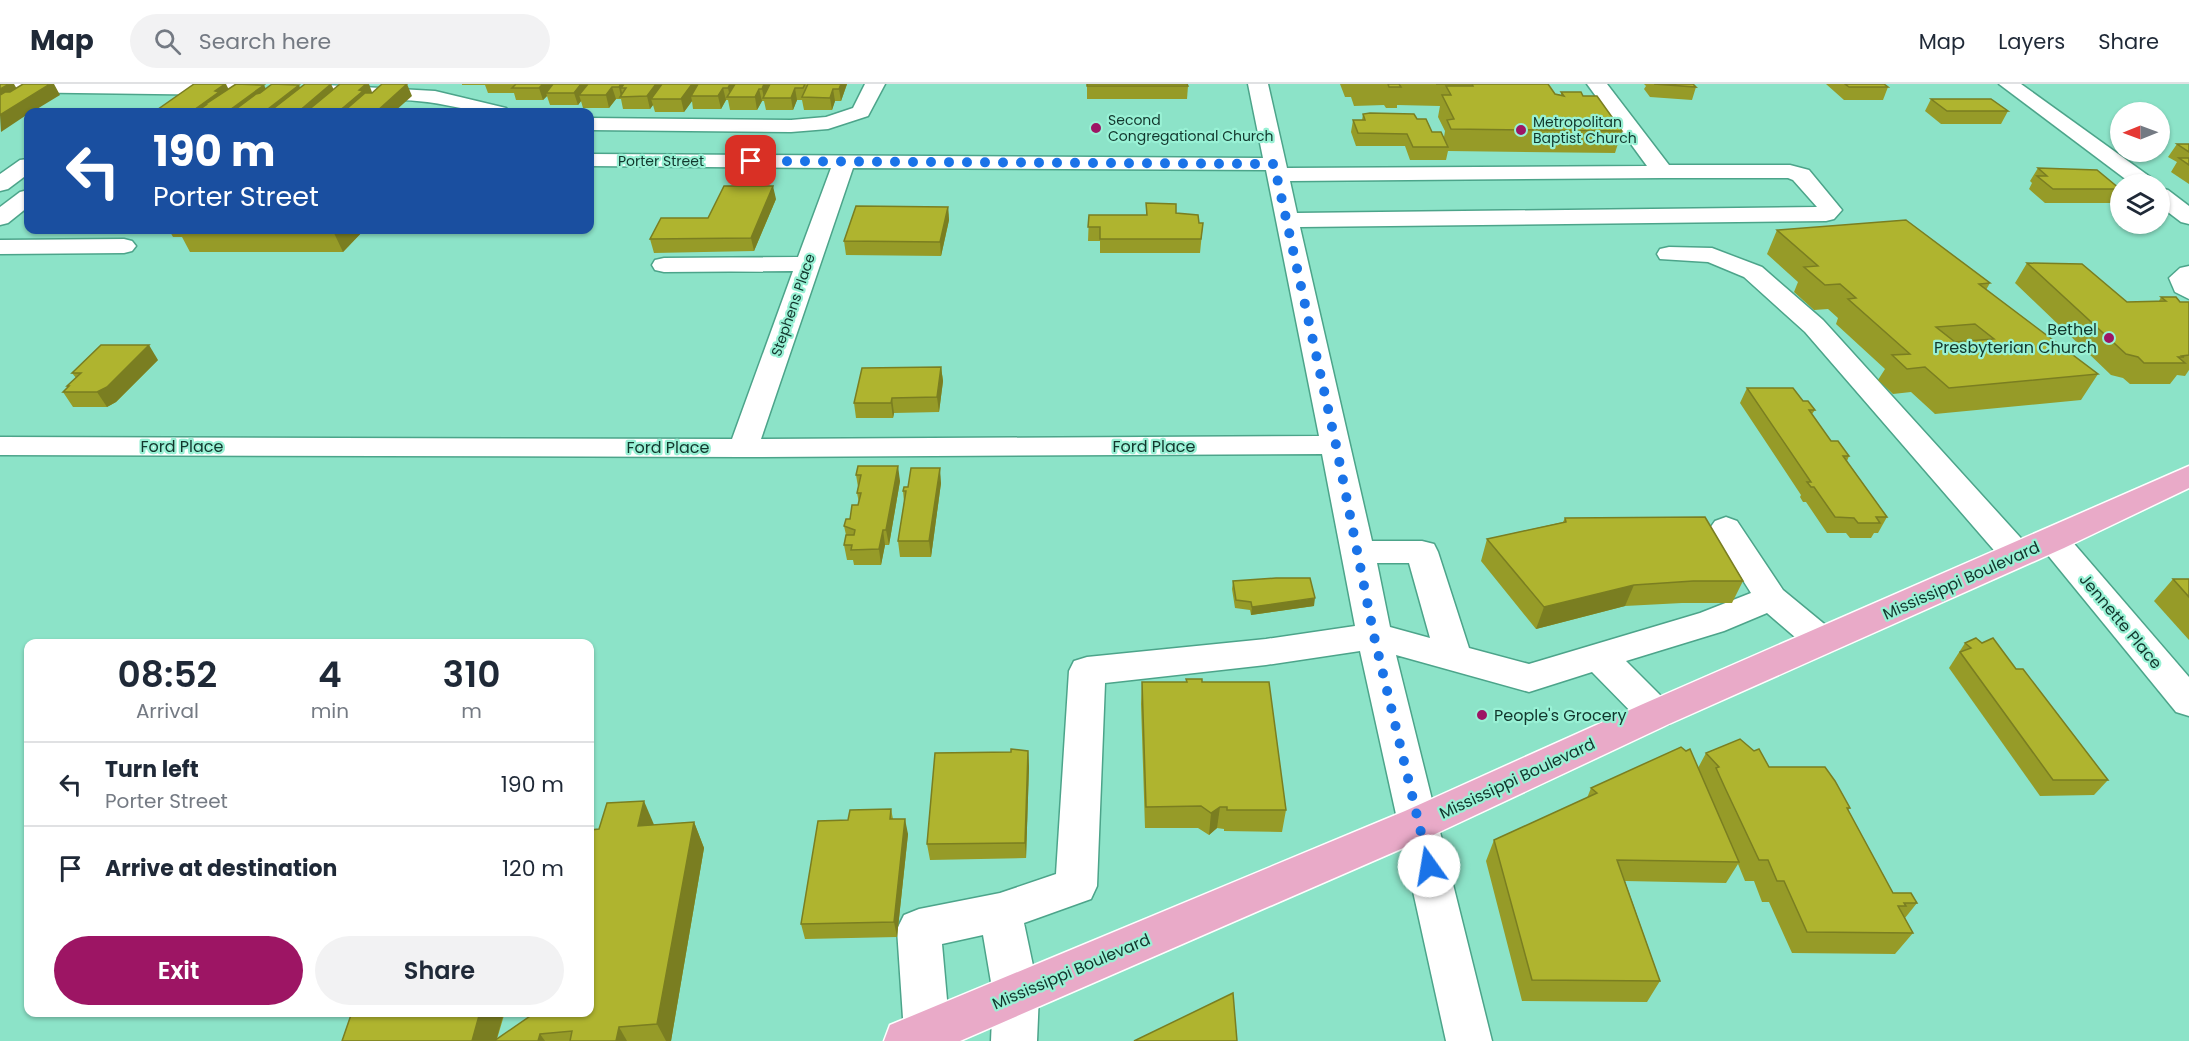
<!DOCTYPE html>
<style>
body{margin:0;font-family:Poppins,sans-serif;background:#f2f2f3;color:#1f2937;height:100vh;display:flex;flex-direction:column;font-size:22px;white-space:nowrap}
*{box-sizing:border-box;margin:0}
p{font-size:20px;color:#747a83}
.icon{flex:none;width:33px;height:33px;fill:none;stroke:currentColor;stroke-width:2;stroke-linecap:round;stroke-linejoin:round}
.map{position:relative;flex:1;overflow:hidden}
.panel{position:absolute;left:24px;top:555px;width:570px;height:378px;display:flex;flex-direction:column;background:#fff;border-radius:12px;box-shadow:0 2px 4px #0004}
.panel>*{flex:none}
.hud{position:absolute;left:24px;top:24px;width:570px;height:126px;border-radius:12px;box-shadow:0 2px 4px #0004;background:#1a4fa0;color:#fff;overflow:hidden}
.needle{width:39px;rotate:269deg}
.fabs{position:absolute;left:2110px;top:18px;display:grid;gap:12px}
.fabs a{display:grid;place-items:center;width:60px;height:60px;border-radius:50%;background:#fff;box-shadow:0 2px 4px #0004;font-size:30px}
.pin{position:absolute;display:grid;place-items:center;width:51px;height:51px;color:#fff;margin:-26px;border-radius:12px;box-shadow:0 3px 9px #0006}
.me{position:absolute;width:66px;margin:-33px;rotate:347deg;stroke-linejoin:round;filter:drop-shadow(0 0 4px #0008)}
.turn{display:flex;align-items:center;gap:21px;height:126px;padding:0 30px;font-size:27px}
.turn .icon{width:78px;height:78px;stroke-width:2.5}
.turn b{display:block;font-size:42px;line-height:51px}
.eta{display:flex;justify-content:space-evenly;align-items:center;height:102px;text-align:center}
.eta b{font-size:36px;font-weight:600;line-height:42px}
.primary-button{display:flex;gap:12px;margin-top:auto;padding:12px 30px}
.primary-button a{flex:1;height:69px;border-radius:36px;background:#9d1564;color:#fff;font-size:24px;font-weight:600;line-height:69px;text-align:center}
.primary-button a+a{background:#f2f2f3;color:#1f2937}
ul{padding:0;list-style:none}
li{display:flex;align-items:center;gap:18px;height:84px;padding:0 30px;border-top:2px solid #e0e1e3}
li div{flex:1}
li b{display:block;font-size:22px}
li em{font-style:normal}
header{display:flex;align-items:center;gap:36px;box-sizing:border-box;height:84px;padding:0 30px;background:#fff;border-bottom:2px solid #e0e1e3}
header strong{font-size:28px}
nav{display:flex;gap:33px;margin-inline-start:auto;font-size:21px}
.search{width:420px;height:54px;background:#f2f2f3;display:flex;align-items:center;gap:15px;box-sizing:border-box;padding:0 21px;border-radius:33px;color:#747a83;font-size:22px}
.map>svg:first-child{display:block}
</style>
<header>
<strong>Map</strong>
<div class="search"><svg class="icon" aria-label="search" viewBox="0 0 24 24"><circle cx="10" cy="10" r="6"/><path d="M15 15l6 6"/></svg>Search here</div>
<nav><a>Map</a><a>Layers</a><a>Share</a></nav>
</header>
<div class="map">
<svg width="2189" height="957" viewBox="0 0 2189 957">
<rect width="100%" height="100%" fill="#8ce3c8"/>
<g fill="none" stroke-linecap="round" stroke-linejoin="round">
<g stroke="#4ca48a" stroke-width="3">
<g id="minor">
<path d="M0,0H235L242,5L239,9L232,11L0,8Z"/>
<path d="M865,0H885L868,32L828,45L791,48L590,46V34L791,36L826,33L853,24Z"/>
<path d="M1248,0H1268L1287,84L1647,82L1587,0H1607L1669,81H1790L1809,86L1842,126L1834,135L1826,137L1300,143L1372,457H1422L1434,460L1438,468L1469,564L1529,580L1700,529L1751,509L1710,444L1715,437L1726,433L1737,437L1783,506L1834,548L1840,557L1834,566L1822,570L1810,566L1767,529L1724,547L1626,577L1669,620L1675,630L1669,640L1656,644L1643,640L1592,588L1529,608L1396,571L1492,957H1446L1360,567L1266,581L1105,599L1097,802L1091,815L1024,839L1039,910L1037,957H991L993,910L983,851L942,860L950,949L947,957H907L904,949L897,845L904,831L919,825L1000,809L1056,790L1069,587L1074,577L1087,573L1266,555L1355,542L1322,370L743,373L0,371V353L732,355L793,187L664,188L655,186L652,181L655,176L664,174L798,173L831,84L590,82V70L1263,74ZM853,84L1266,86L1319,352L761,355ZM1663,94H1788L1793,96L1817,123L1297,129L1290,97ZM1377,479H1409L1430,554L1390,543Z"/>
<path d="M1999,0H2021L2153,95L2156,100H2132Z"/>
<path d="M326,1L435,7L506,24L509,28C478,31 448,19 417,17C387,14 347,18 319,11L316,7L319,3Z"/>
<path d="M28,75V90L8,105L0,107V90L20,76Z"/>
<path d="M2160,104L2168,106L2189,122V140L2181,138L2160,122Z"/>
<path d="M28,106V123L8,139L0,141V123L20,108Z"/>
<path d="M124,155L132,157L136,162L132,167L124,169L0,170V156Z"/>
<path d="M1669,163L1712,164L1762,183L1823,236L2029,463L2033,471L2029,479L2017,482L2005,479L1805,248L1744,193L1708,178L1660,175L1657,170L1660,165Z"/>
<path d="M2189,182V215L2175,208L2169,194L2180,184Z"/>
<path d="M2053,445L2064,448L2189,593V632L2176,628L2042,464L2037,456L2042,448Z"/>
</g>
</g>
<g stroke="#fff" stroke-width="3">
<path id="major" d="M2189,382V404L2064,464L1669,640L1433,751L960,957H884L890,941L1405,727L1643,620Z"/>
</g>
<use href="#minor" fill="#fff" fill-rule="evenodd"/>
<use href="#major" fill="#e9aac8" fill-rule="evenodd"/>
</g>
<g fill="#969b28">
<path d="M462,0H847L841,17H835L832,26H804L802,16H797L793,26H766L764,17H762L757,26H730L728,16H726L721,25H693L692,17L684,28H655L653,21L650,25H623L621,15H616L609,24H583L581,17L578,21H550L547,12L543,16H516L514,9H488L485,1H462Z"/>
<path d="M1087,0L1188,2L1187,15H1087Z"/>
<path d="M1340,0H1548L1555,10L1561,11V8L1583,12L1622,47L1615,69L1448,67L1446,76H1410L1405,62H1356L1351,48L1353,36H1362L1363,30L1417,35L1432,48L1444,53L1445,47L1438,33L1440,22L1397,21V24H1386L1384,21L1354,22L1351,13H1345Z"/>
<path d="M1644,0H1693L1696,3L1692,16L1650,13L1644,5L1646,2Z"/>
<path d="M1826,0H1884L1888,3L1883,16H1844Z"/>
<path d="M1931,15L2008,27L2001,40H1941L1925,27Z"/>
<path d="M2177,60H2189V100L2171,88L2177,78L2168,73Z"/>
<path d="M2038,84L2120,105L2112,119H2045L2029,105L2032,99L2030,97Z"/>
<path d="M776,115L754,167L654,169L650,155L708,134Z"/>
<path d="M1146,119L1176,129L1199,139H1203L1200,169H1100V157H1088L1089,131H1146Z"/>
<path d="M948,123L949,136L941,172L846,171L844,157Z"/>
<path d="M169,146H364L343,168H190L182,153H173Z"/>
<path d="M1777,146L1990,199L1986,206L2098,290L2081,316L1935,330L1911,308L1893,310L1878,296L1885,285L1836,240L1838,234L1828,225L1814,226L1794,208L1798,198L1767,170Z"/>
<path d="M2027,179L2127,218L2159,217L2161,213L2180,218H2189V286L2185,292L2177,291L2170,300H2130L2123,294L2111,291L2015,199Z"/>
<path d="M158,276L116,318L107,323H73L63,308L68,303L67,302L76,294L72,289Z"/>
<path d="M941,283L943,297L939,328L894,329L893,334H856L854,319Z"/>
<path d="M1747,304L1803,317L1815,326L1812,330L1831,357L1849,372L1847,377L1887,433L1878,449H1874L1871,454H1850L1846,449H1827L1806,418H1803L1800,413L1801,411L1740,319Z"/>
<path d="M858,382L900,397L889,461H885L881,481H854L853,476H847L844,461L846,451L844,442L850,435L859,419L857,409L858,403L856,391Z"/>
<path d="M941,399L931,473H900L898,457L904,418L903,407Z"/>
<path d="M1565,434L1743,497L1732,519H1682L1625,522L1536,545L1481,477L1487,455L1563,438Z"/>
<path d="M2173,495H2189V556L2154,517Z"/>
<path d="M1233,497L1314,522L1251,531L1250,526L1235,524L1232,505Z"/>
<path d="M1965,559L2016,585L2108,696L2094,711L2040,712L1949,584Z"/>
<path d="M1186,595L1202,598L1286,726L1282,748L1224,747V745L1217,744L1209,751L1198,744H1145L1141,620L1142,598H1186Z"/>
<path d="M1028,667L1029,683L1026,774L930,776L927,760Z"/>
<path d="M1706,669L1769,683L1850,724L1848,726L1893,809L1917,819L1905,834L1913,849L1895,870L1792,869L1769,818H1762L1754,797H1745L1738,780L1726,799L1625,797L1660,897L1647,918L1522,917L1486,777L1494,756L1587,714L1591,704L1698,684Z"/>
<path d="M891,725L893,735L908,750L897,853L805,855L801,840L848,736Z"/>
<path d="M694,738L704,764L671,957H342L352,928H505L497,955L590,928L654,741Z"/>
</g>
<g fill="#7a7e21">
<path d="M9,0H14L20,10L0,22V5Z"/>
<path d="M50,0H54L60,11L32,28H28V30L1,48L0,31Z"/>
<path d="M225,0H226L232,12L204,21L208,28H191L215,7Z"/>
<path d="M331,0L337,12L318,28H298Z"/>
<path d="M366,0H369L373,11L358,28H338L359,6Z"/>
<path d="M407,0L412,12L394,28H376Z"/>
<path d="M543,0H558L546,9L547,12L543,16L539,4Z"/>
<path d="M581,0H594L579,11L581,17L578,21L574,9Z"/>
<path d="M621,0H633L621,4L623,13H621L619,3Z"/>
<path d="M656,0H667L651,15L653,21L650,25L647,12Z"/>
<path d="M692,0H703L691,12L692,17L684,28L681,15Z"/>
<path d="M730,0H739L730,13L728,4Z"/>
<path d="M764,0H773L764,14L762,5Z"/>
<path d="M841,0H847L841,17L839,5Z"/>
<path d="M264,1L270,13L249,28H227Z"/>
<path d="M299,1L304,13L285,28H264Z"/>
<path d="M612,3L616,15L609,24L606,11Z"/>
<path d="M723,4L726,16L721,25L718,12Z"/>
<path d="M795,4L797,16L793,26L791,14Z"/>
<path d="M759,5L762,17L757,26L755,13Z"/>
<path d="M833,5L835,17L832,26L830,14Z"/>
<path d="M773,102L776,115L754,167L751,154Z"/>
<path d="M948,123L949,136L941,172L940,158Z"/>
<path d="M337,146H364L343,168L334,149Z"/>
<path d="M149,261L158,276L116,318L107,323L97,308Z"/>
<path d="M941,283L943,297L939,328L937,313Z"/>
<path d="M892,314L894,329L893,334L891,319Z"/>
<path d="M898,382L900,397L889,461L886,446Z"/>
<path d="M940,384L941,399L931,473L929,457Z"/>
<path d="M883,446L885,461L881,481L879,465Z"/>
<path d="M1634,501L1625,522L1536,545L1544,523Z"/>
<path d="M1315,514L1314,522L1251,531L1252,523Z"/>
<path d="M1028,667L1029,683L1026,774L1025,759Z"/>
<path d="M644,717L655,743L638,742Z"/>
<path d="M1220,723L1217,744L1209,751L1211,729Z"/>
<path d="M905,735L908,750L897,853L894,838Z"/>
<path d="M694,738L704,764L671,957H666L657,940Z"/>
<path d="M480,928H504L496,957H472Z"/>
<path d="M619,943L627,957H616Z"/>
<path d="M540,950L545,957H538Z"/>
</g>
<g fill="#afb42f" stroke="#7a7e21" stroke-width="1.5" fill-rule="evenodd">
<path d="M0,0H9L0,5Z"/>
<path d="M23,0H50L0,31V11L5,8H10Z"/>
<path d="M194,0H225L215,7L219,8L191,28H154Z"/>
<path d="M236,0L264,1L227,28H196L206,21H204Z"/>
<path d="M272,0L299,1L264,28H232L256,10L260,9Z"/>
<path d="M305,0H331L298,28H269Z"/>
<path d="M340,0H366L359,6L363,7L338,28H306Z"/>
<path d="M382,0H407L376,28H343L365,9H372Z"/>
<path d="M516,0H543L539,4H512Z"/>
<path d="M553,0H581L574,9H546Z"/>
<path d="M588,0H621L619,3H612L606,11H579Z"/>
<path d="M624,0H656L647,12L620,13L626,4H621Z"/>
<path d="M662,0H692L681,15H651Z"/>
<path d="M698,0H730L728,4H723L718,12H691Z"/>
<path d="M735,0H764L762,5H759L755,13H727Z"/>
<path d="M770,0H805L803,4H795L791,14H763Z"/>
<path d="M808,0H841L839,5H833L830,14L802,13Z"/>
<path d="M1087,0H1187L1188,2H1087Z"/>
<path d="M1388,0H1399L1401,3H1389Z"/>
<path d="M1436,0H1548L1555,10L1564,12L1561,8H1581L1583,12H1597L1622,47L1451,45L1447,36L1454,35L1442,11H1451L1446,2H1473L1472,0Z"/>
<path d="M1654,0H1693L1696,3Z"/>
<path d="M1845,0H1884L1888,3H1849Z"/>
<path d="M1931,15H1991L2008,27H1947Z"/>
<path d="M1370,29L1414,30L1417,35H1426L1432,48H1441L1448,63H1413L1407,50L1358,49L1353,36H1365L1363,30Z"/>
<path d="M2177,60H2189V68Z"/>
<path d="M2179,74H2189V81Z"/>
<path d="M2038,84L2097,86L2120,105H2053L2037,92H2047Z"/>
<path d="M724,102H773L751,154L650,155L661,134H708Z"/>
<path d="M1146,119L1176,120V129L1198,131L1199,139H1203L1201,155H1100V143H1088L1089,131H1147Z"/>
<path d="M856,122L948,123L940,158L844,157Z"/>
<path d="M1906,136L1990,199L1979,200L2098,290L1949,304L1925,283L1907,285L1892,271L1910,270L1848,215L1856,214L1840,200L1825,201L1804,183L1818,182L1777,146ZM1975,240L1994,255L1955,258L1936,243Z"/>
<path d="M182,146H337L334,149L179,148Z"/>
<path d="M2027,179L2082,180L2127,218L2166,217L2161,213H2176L2180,218H2189V271L2182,272L2184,273H2178L2185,279H2144L2138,273L2126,270Z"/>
<path d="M101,261H149L107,303L97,308H63L69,302H67L81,289H72Z"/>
<path d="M941,283L937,313L892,314L891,319H854L862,284Z"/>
<path d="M1747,304H1793L1803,317H1808L1815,326H1809L1831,357H1838L1849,372H1843L1887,433H1876L1880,439H1858L1854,434L1835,433L1814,403H1811L1807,398H1811Z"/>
<path d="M858,382H898L886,446H883L879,465L851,466L852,461H844L846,451H854L855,446L844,442L846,435H850L852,421H858L861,409H857L861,391H856Z"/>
<path d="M911,384H940L929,457H898L906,407H903L904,403H908Z"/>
<path d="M1705,433L1743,497H1693L1634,501L1544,523L1487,455L1566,438L1565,434Z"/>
<path d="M1276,494H1310L1315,514L1252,523L1251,518L1236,516L1233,497Z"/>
<path d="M2173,495H2189V513Z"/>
<path d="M1976,554L1982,559L1993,554L2016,585H2023L2108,696H2053L1960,568L1971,564L1965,559Z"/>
<path d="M1186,595H1202V598H1269L1286,726H1227V723H1220L1211,729L1201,722L1146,723L1142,598H1187Z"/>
<path d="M1740,655L1754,667L1759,665L1769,683H1825L1835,697L1850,724H1847L1893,809H1911L1917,819H1904L1906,822H1898L1913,849L1807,848L1784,797H1777L1768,776H1759L1726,706L1716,684L1719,683L1706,669Z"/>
<path d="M1681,663L1686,667L1690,665L1739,778L1617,776L1660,897L1532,896L1494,756L1597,709L1591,704Z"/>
<path d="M1011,665L1028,667L1025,759L927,760L935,669L1011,668Z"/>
<path d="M644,717L638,742L694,738L657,940L619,943L616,957H570L572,947L540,950L538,957H494L536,928H590V746L599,745L607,719Z"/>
<path d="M891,725L890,735H905L894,838L801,840L818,737L848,736L850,726Z"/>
<path d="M1233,909L1237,957H1134Z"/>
<path d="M352,928H480L472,957H342Z"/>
</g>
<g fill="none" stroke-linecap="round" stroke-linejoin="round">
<path stroke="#1a73e8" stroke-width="10" stroke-dasharray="0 18" d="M751,77L1274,80L1336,361L1374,552L1429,782"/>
</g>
<g fill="#9d1564" stroke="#99f1d5" stroke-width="2">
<circle cx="1096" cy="44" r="6"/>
<circle cx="1521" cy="46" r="6"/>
<circle cx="2109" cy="254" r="6"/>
<circle cx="1482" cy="631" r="6"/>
</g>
<g text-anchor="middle" stroke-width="4.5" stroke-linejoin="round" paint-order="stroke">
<g font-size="14" fill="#12372d" stroke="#99f1d5" text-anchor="start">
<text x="1108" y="41">Second<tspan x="1108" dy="16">Congregational Church</tspan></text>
<text x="1533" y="43">Metropolitan<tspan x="1533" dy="16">Baptist Church</tspan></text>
</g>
<g font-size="14" fill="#12372d" stroke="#99f1d5">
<text x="661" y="82">Porter Street</text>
<text transform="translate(793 221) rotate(-71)" y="5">Stephens Place</text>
</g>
<g font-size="16" fill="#12372d" stroke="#99f1d5" text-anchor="end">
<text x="2097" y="251">Bethel<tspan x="2097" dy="18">Presbyterian Church</tspan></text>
<text x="1494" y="637" text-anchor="start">People's Grocery</text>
</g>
<g font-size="16" fill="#12372d" stroke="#99f1d5">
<text x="182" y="368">Ford Place</text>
<text x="1154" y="368">Ford Place</text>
<text x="668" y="369">Ford Place</text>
<text transform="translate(1961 496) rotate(-24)" y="6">Mississippi Boulevard</text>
<text transform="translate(2121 537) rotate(50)" y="6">Jennette Place</text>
<text transform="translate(1517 694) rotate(-25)" y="6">Mississippi Boulevard</text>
<text transform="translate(1071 887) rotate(-23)" y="6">Mississippi Boulevard</text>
</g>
</g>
</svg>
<div class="fabs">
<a><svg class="needle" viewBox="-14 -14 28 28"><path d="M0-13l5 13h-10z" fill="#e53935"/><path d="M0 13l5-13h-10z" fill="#747a83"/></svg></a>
<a><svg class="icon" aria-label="layers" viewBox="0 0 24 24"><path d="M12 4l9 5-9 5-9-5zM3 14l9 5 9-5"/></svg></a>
</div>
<div class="pin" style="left:751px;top:77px;background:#d93025"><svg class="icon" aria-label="arrive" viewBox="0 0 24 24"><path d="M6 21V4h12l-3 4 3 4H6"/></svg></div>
<svg class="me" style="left:1429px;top:782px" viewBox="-20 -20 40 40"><circle r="19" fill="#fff"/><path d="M0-13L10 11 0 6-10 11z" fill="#1a73e8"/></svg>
<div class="hud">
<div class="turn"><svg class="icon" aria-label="left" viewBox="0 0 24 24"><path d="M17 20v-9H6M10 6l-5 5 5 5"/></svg><div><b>190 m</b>Porter Street</div></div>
</div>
<section class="panel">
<div class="eta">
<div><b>08:52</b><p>Arrival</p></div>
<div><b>4</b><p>min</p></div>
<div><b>310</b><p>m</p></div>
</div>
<ul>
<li><svg class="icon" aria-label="left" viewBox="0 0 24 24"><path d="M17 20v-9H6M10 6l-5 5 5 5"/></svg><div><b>Turn left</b><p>Porter Street</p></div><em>190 m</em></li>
<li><svg class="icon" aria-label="arrive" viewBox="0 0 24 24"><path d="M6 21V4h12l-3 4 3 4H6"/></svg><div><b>Arrive at destination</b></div><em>120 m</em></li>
</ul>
<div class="primary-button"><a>Exit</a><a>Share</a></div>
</section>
</div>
